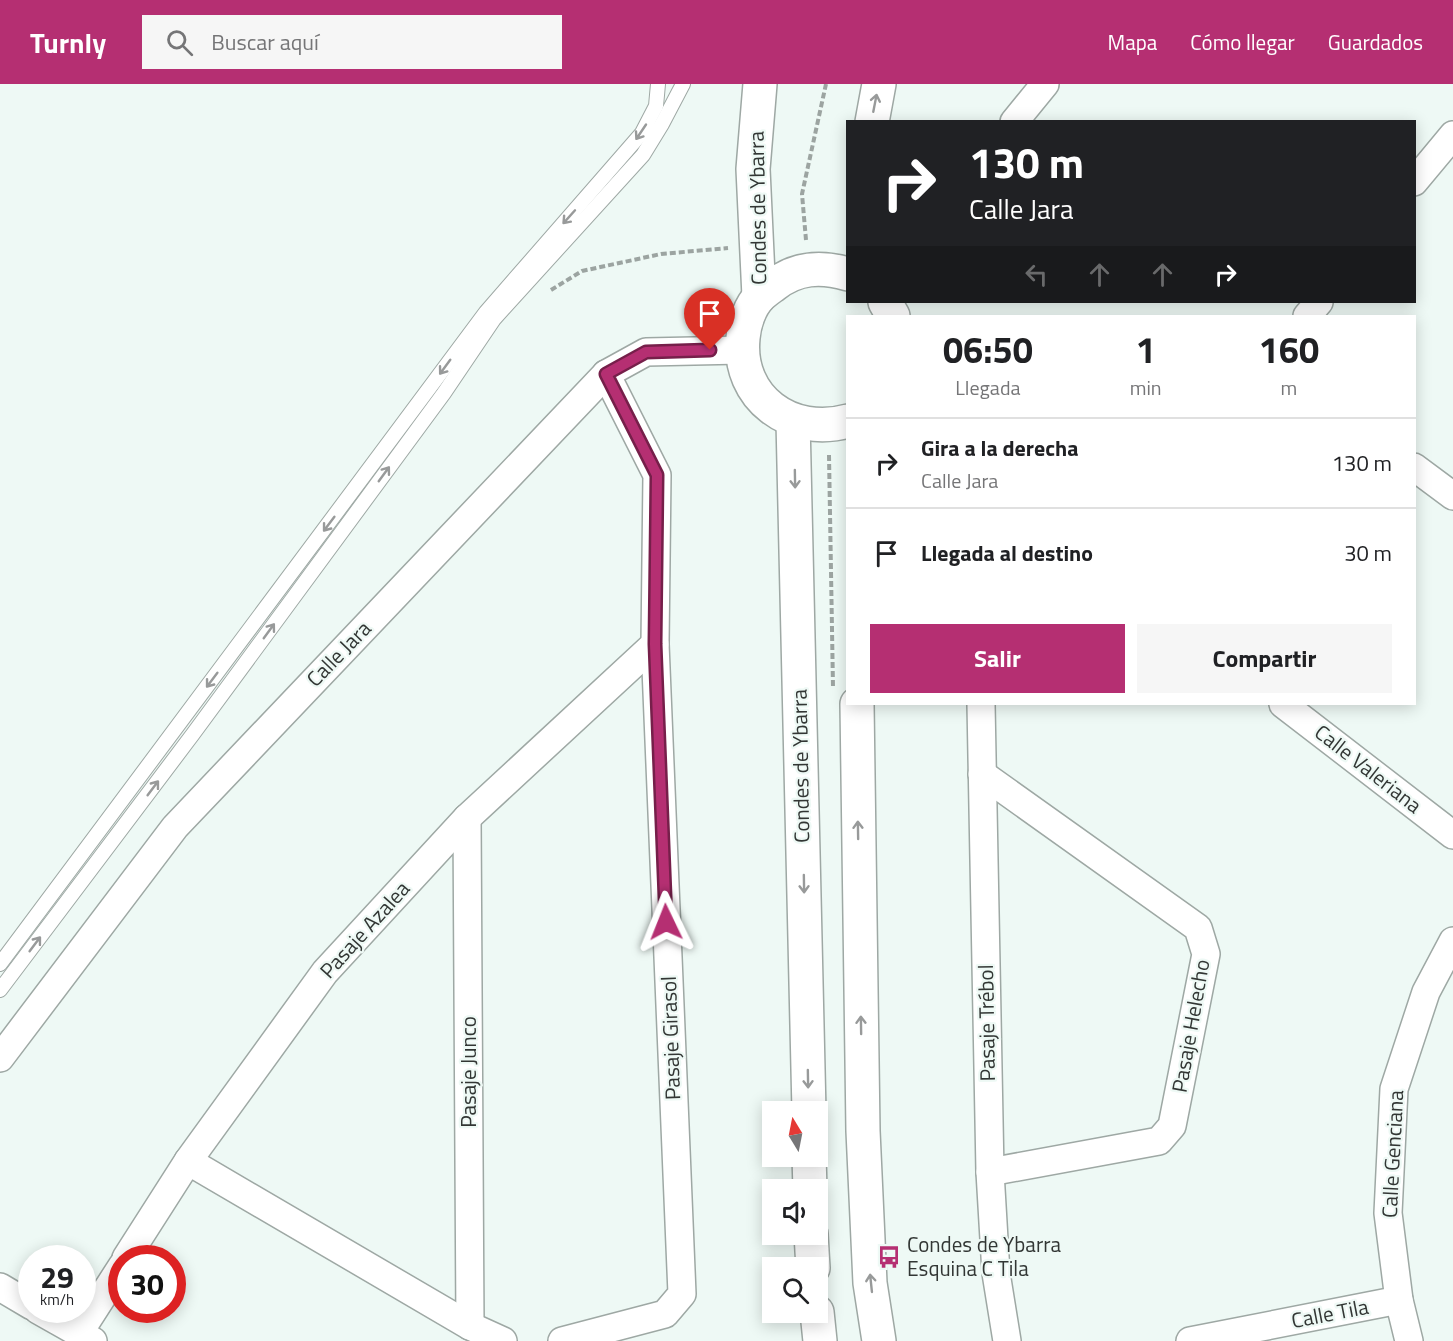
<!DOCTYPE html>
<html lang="es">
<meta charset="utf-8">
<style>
body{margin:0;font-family:"Titillium Web",sans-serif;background:#f6f6f6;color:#202124;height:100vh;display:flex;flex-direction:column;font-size:22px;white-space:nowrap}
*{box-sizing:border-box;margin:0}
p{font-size:20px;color:#757577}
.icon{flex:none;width:33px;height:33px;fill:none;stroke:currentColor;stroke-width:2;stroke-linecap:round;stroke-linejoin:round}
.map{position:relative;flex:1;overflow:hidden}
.panel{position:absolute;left:846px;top:231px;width:570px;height:390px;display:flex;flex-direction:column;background:#fff;border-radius:0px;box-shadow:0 3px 15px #0003}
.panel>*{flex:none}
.banner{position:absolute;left:846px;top:36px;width:570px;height:183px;border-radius:0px;box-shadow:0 3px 15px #0003;background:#202124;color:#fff;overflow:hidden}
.needle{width:39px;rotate:350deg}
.controls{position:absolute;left:762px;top:1017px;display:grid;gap:12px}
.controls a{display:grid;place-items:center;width:66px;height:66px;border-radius:0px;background:#fff;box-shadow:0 3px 15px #0003;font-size:30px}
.speed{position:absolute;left:18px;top:1161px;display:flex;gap:12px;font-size:30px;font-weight:700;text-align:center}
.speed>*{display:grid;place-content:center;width:78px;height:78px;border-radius:50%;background:#fff;box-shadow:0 3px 15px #0003;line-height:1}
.speed small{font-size:15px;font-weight:400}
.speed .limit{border:9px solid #d22;background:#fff;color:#111}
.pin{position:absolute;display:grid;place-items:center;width:51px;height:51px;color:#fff;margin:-62px -26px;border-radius:50% 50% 50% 0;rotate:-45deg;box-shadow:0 0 6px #0007}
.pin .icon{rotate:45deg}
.me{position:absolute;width:66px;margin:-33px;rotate:358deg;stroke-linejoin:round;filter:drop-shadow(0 0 4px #0008)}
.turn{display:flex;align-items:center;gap:21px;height:126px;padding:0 24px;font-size:27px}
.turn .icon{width:78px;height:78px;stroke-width:2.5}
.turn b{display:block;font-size:42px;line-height:51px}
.lanes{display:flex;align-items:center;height:57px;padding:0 24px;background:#0003;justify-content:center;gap:30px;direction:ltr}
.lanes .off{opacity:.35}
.eta{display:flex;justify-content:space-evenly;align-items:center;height:102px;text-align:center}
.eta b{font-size:36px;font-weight:700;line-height:42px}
.action{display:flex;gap:12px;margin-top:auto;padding:12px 24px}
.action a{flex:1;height:69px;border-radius:0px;background:#b52f72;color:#fff;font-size:24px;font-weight:700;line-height:69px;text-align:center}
.action a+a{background:#f6f6f6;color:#202124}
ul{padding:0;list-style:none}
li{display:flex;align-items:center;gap:18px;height:90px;padding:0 24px;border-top:2px solid #e0e0e0}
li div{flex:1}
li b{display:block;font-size:22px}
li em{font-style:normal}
header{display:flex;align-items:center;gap:36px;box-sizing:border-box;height:84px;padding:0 30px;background:#b52f72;color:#fff}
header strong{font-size:28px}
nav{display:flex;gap:33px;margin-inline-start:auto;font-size:21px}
.search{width:420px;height:54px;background:#f6f6f6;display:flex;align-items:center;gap:15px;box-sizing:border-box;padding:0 21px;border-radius:0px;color:#757577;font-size:22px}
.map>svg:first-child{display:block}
</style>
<header>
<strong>Turnly</strong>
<div class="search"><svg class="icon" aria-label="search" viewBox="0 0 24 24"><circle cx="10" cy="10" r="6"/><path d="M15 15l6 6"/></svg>Buscar aquí</div>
<nav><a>Mapa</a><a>Cómo llegar</a><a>Guardados</a></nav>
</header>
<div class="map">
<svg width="1453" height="1257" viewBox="0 0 1453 1257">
<rect width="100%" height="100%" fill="#eef9f5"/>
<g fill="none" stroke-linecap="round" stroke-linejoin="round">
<g stroke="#9ea8a4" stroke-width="16">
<g id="service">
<path d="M0,880L486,228L642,49L656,22L658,0"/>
<path d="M0,906L193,650L444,309L494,235L643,71L662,40L683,0"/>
</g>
</g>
<g stroke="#9ea8a4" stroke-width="30">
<g id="minor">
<path d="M1014,38L1045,0"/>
<path d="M1414,98L1453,51"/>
<path d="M1307,232L1319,218"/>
<path d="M1414,383L1453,412"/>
<path d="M981,620L990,1088L996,1189L1007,1257"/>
<path d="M1283,620L1453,751"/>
<path d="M982,690L1198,844L1206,870L1172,1042L1159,1057L990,1088"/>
<path d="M467,734L470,1242"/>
<path d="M0,974L175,743L606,290L646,268L742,266"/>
<path d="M188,1077L470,1242L503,1257"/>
<path d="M126,1174L188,1077L325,888L467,734L655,560"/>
<path d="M0,1203L32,1222"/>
<path d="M38,1226L93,1257"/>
<path d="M79,1249L122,1182"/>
<path d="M562,1257L665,1230L682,1210L655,560L657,391L606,290"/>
<path d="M1190,1257L1399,1216"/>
<path d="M1409,1257L1399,1216L1388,1129L1394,1005L1426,908L1453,857"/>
</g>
</g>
<g stroke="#9ea8a4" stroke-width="36">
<g id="secondary">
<path d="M872,38L879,0"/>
<path d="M848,190C821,182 797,183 774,201C770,204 764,208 760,212C750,222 744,240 743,254C737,314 791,353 848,337"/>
<path d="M759,213L753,85L760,0"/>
<path d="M885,218L893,232"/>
<path d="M793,337L809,1028"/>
<path d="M857,620L863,1047L870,1199L879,1257"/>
<path d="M809,1072L810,1106"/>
<path d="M811,1150L813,1184"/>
<path d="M817,1228L820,1257"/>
</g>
</g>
<g stroke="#9ca4a1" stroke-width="4" stroke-dasharray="6 3" stroke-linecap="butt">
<path d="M806,156L802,110L826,0"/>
<path d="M551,206L582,187L661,170L728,164"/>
<path d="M829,371L833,603"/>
</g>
<use href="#service" stroke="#fff" stroke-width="14"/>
<use href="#minor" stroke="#fff" stroke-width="27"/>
<use href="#secondary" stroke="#fff" stroke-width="33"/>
</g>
<defs><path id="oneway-shaft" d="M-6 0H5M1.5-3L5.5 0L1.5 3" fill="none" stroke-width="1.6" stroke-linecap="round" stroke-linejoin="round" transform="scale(1.5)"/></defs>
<g stroke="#989a9a">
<use href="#oneway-shaft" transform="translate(875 19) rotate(-79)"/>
<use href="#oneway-shaft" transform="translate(641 48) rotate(124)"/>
<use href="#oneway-shaft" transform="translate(569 133) rotate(132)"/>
<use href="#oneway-shaft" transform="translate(445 283) rotate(126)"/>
<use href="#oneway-shaft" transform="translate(384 390) rotate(-54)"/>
<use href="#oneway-shaft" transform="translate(795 395) rotate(89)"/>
<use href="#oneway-shaft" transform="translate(329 440) rotate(127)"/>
<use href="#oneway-shaft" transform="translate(269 547) rotate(-54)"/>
<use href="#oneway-shaft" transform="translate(212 596) rotate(127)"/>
<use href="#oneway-shaft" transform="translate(153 704) rotate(-53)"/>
<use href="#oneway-shaft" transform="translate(858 746) rotate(-91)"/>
<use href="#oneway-shaft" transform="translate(804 800) rotate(89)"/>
<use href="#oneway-shaft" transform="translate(35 860) rotate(-53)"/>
<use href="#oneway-shaft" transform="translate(861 941) rotate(-91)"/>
<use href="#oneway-shaft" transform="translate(808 995) rotate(89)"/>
<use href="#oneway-shaft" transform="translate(871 1199) rotate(-96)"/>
</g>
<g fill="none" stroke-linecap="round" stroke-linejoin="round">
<g stroke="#761f4a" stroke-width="15">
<path id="route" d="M666,838L655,560L657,391L606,290L646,268L710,266"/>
</g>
<use href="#route" stroke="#b52f72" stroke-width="10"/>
</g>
<defs>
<g id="bus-bare" transform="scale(1.8)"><path d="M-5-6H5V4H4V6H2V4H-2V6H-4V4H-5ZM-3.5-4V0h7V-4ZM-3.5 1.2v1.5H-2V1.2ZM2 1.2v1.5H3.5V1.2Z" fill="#b52f72" stroke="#eef9f5" stroke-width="2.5" paint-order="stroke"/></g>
</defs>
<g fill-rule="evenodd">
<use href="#bus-bare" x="889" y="1173"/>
</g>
<g text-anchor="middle" stroke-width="4.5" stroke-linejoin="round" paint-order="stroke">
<g font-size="21" fill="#323634" stroke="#eef9f5">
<text transform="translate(758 124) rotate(-91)" y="7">Condes de Ybarra</text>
<text transform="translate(339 570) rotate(-46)" y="7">Calle Jara</text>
<text transform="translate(801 682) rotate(-91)" y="7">Condes de Ybarra</text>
<text transform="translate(1368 685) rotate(38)" y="7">Calle Valeriana</text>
<text transform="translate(365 846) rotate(-48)" y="7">Pasaje Azalea</text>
<text transform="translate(987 939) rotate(-91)" y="7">Pasaje Trébol</text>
<text transform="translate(1191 942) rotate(-80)" y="7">Pasaje Helecho</text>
<text transform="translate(671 954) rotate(-92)" y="7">Pasaje Girasol</text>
<text transform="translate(469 988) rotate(-90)" y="7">Pasaje Junco</text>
<text transform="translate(1393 1070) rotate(-87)" y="7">Calle Genciana</text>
<text transform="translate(1330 1230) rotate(-11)" y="7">Calle Tila</text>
</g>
<g font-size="21" fill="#323634" stroke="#eef9f5" text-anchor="start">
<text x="907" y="1168">Condes de Ybarra<tspan x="907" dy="24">Esquina C Tila</tspan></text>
</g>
</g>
</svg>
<div class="controls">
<a><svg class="needle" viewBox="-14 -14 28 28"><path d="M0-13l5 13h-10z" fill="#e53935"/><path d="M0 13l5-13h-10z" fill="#757577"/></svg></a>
<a><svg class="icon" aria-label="sound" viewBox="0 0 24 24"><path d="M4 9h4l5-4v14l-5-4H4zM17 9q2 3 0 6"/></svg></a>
<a><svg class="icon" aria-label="search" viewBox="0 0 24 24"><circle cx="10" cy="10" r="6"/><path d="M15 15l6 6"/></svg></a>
</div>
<div class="speed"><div>29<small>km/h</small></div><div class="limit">30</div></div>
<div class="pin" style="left:710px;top:266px;background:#d93025"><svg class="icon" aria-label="arrive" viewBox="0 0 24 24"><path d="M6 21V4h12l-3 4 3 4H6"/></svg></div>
<svg class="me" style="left:666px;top:838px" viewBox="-20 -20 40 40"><path d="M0-17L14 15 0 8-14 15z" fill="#b52f72" stroke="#fff" stroke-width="4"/></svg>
<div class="banner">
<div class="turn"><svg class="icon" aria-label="right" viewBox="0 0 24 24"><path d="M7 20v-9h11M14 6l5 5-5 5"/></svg><div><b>130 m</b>Calle Jara</div></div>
<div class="lanes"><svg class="icon off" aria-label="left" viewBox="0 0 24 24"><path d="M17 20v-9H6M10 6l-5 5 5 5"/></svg><svg class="icon off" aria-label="ahead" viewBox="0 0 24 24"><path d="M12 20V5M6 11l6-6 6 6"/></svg><svg class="icon off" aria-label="ahead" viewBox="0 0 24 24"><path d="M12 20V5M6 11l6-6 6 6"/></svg><svg class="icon" aria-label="right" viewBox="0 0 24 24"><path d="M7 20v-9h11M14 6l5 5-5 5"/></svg></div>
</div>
<section class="panel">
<div class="eta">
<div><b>06:50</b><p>Llegada</p></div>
<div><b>1</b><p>min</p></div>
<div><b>160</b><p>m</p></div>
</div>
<ul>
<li><svg class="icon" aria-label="right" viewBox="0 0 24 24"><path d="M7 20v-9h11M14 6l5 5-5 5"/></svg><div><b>Gira a la derecha</b><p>Calle Jara</p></div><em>130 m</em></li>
<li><svg class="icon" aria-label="arrive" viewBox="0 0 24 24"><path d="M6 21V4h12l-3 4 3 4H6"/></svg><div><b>Llegada al destino</b></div><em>30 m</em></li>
</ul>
<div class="action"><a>Salir</a><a>Compartir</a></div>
</section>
</div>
